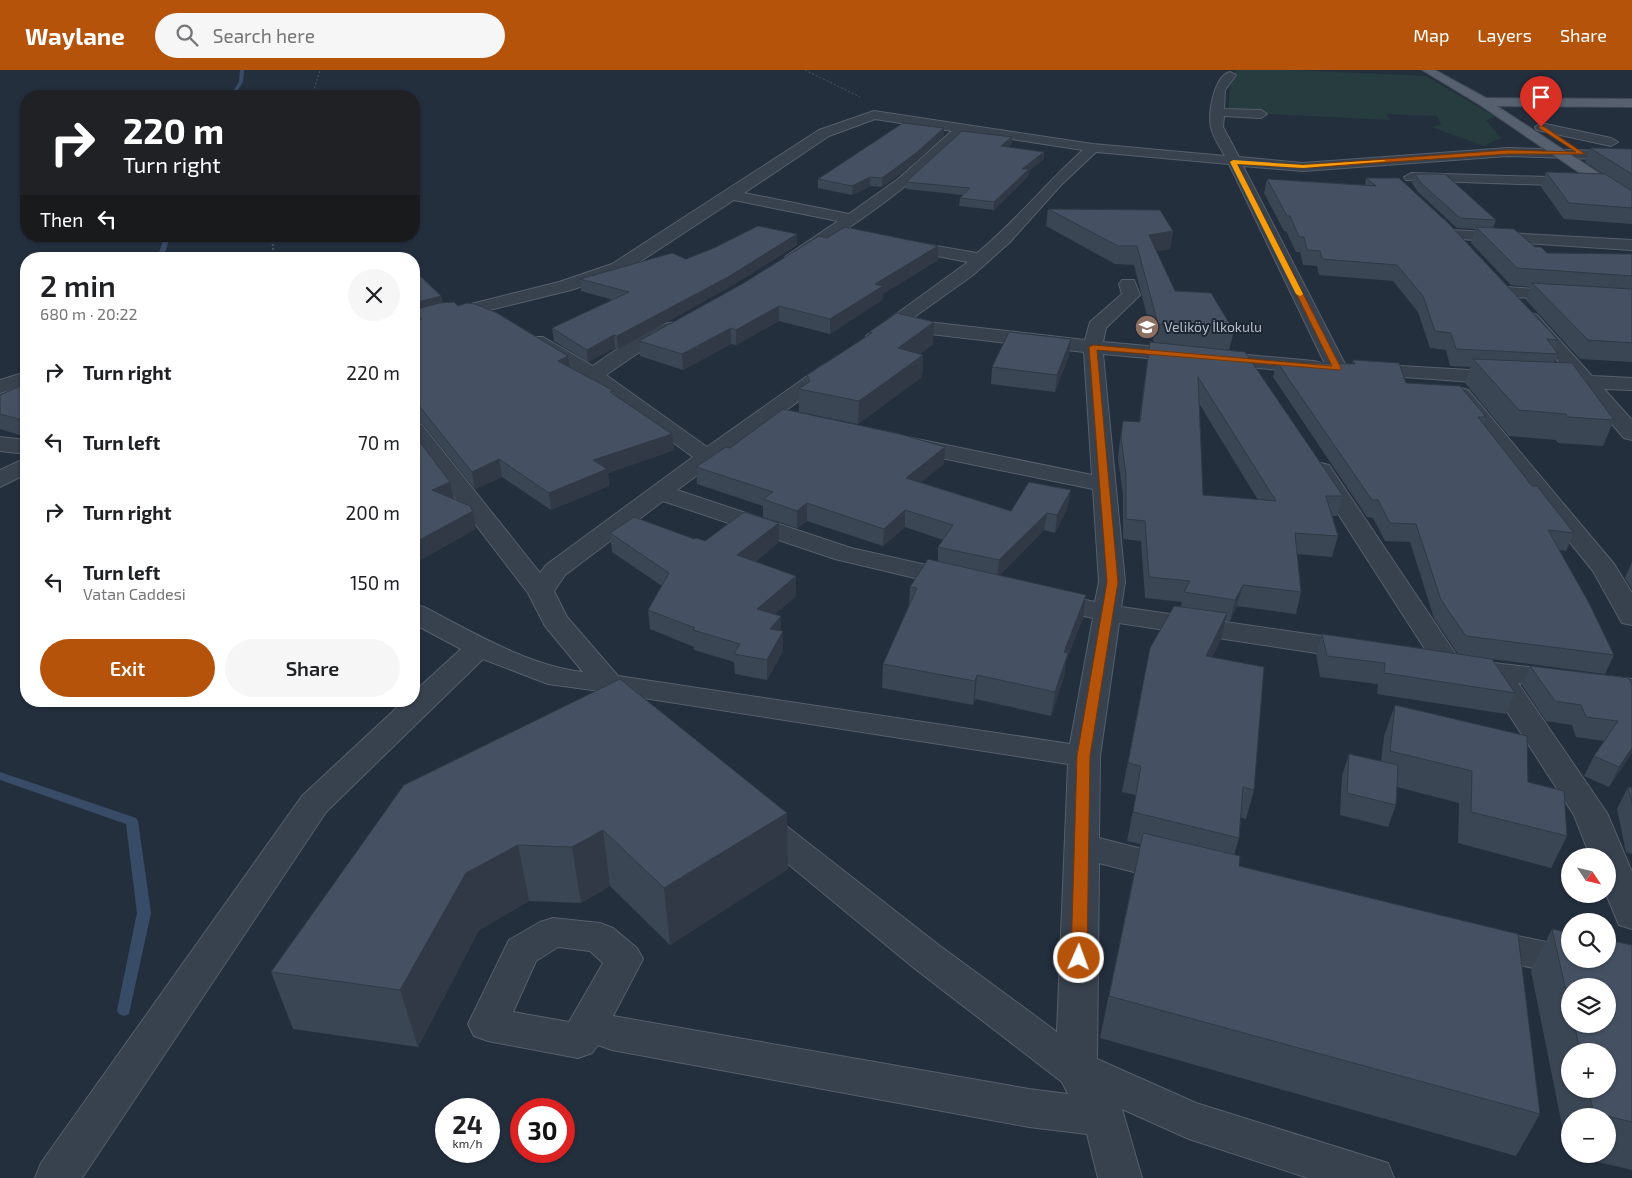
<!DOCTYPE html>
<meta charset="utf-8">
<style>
body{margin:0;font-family:"Exo 2",sans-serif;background:#f6f6f6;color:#202124;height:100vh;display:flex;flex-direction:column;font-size:19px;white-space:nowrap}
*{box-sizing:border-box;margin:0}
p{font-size:16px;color:#757577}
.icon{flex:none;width:28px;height:28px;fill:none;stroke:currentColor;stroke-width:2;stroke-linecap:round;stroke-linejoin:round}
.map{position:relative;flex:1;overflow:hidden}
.drawer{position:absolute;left:20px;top:182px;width:400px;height:455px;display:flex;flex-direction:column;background:#fff;border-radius:20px;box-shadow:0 1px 4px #0004}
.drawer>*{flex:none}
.top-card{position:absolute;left:20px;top:20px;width:400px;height:152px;border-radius:20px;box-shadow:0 1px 4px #0004;background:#202124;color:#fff;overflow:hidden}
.needle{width:32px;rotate:125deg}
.controls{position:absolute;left:1561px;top:778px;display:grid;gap:10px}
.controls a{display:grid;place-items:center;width:55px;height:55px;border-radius:50%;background:#fff;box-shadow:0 1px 4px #0004;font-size:25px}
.speed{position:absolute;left:435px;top:1028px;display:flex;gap:10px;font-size:25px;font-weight:700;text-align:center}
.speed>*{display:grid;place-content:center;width:65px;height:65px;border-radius:50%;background:#fff;box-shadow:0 1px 4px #0004;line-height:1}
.speed small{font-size:12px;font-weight:400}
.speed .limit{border:8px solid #d22;background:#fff;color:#111}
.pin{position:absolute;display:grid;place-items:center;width:42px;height:42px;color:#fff;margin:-51px -21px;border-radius:50% 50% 50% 0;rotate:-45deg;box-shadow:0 0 5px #0007}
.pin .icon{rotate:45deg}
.me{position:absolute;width:55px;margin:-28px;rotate:2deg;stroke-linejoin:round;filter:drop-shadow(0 0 4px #0008)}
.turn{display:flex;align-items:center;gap:18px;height:105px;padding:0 20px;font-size:22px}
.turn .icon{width:65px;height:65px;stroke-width:2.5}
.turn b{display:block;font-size:35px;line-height:42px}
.then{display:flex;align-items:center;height:48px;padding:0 20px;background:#0003;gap:10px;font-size:19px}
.round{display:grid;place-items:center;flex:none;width:52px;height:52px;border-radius:26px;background:#f6f6f6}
.overview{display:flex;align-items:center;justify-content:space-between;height:85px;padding:0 20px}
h1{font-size:30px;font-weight:600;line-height:38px}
.cta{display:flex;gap:10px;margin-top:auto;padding:10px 20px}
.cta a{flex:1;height:58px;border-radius:30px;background:#b45309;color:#fff;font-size:20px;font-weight:600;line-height:58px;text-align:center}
.cta a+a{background:#f6f6f6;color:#202124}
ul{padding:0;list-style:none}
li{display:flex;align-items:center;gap:15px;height:70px;padding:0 20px}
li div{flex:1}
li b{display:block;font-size:19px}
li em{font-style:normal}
header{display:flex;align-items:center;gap:30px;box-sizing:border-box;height:70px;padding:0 25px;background:#b45309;color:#fff}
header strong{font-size:24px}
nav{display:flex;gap:28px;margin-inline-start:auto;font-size:18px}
.search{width:350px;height:45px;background:#f6f6f6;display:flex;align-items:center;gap:12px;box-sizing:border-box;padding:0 18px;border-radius:28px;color:#757577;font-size:19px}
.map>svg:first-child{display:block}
</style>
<header>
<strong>Waylane</strong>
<div class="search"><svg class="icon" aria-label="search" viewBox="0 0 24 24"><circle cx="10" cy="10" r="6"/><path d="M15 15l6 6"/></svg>Search here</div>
<nav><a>Map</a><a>Layers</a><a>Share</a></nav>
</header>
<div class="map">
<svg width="1632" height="1108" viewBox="0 0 1632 1108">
<rect width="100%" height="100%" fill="#242f3e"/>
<path fill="#263c3f" d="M1236,0H1292L1426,6L1496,47L1486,50L1501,68L1484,76L1431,57L1441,55L1437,46L1386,44L1390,50L1228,42L1230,15Z"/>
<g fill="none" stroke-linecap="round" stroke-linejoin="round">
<g fill="#394c67" fill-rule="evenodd">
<path d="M240,0H244L243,12L234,26H230L239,12Z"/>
<path d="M164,166H170L166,180L160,189H154L160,180Z"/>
<path d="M0,702L136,748L138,751L151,843L129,944L124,946L119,944L117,940L137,843L126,754L0,710Z"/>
</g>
<g stroke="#565f6c" stroke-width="2">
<g id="minor">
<path d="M1230,2L1236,5L1225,20L1224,39L1261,40L1267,44L1261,48L1224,46L1223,57L1239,87L1303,93L1508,78L1632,82V90L1508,86L1303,101L1243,96L1347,298L1344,302H1330L1327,298L1229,94L1096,82L1061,115L1010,172L973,205L910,250L1085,270L1090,252L1122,224L1119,214L1122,210H1134L1140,225L1106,258L1103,272L1314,291L1321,293L1324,297L1321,301L1314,303L1103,284L1125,512L1121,537L1356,571L1366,574L1370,580L1366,586L1356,589L1119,553L1100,686L1099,768L1185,790L1190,799L1185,808L1173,812L1099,793L1097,989L1196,1033L1388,1093L1394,1108H1308L1189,1069L1122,1039L1142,1108H1098L1087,1064L1029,1057L612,980L598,975L592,983L578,988L488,971L474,966L468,954L509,870L540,852L553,848L600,853L613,858L637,878L643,889L613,946L1029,1019L1068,1024L1062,1012L914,898L747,760L742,752L747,744L759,740L771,744L940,876L1057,962L1068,694L637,627L648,642L644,649C620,655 613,638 600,621L548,614L483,589L326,742L82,1108H35L41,1093L302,726L404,631H414V622L461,579L414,554V535L424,537C472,562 529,596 583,602L545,556L528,523L414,374V354L422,355L540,503L546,495L693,387L586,309L529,275L526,271L529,267H543L593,296C610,284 658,248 678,253L680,257L678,261L635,285L606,305L707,377L823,295H837L840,299L837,303L677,420L851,478L966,504L970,510L966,516L957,518L835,489L663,431L565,505L554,521L567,547L618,606L1070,674L1093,548L1039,536L1035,530L1039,524L1048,522L1095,532L1099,512L1093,419L907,381L899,379L896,374L899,369L907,367L1092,405L1084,282L896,260C887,266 880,273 868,270L866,266L968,192L895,178L893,175L895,172L901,170L977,183C1015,152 1046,113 1083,80L965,62C916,113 858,153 799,190H787L785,187L838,151L734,130L624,202L571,220L469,245L463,244L460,240L463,236L559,212L612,194L819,60L874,41L1093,74L1225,86C1220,77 1213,67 1211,57C1208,43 1214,6 1230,2ZM875,49L952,61L898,109L849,144L744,123L829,66ZM558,877L590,881L603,893L569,952L513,942L536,891Z"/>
<path d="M1541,53L1611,68L1618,72L1611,76L1537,60L1535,57Z"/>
<path d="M1411,103L1580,108L1587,112L1580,116L1406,110L1404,107Z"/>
<path d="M1452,160L1632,170V180L1446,168L1444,165Z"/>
<path d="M1506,217L1632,225V235L1500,226L1497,222L1500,218Z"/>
<path d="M1531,243L1537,245L1592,306L1632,308V320L1604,319L1632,350V370L1624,368L1581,318L1542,314L1539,310L1542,306L1570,305L1522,249L1525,245Z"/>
<path d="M1367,294L1503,302L1510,304L1513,308L1510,312L1503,314L1360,304L1357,300L1360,296Z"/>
<path d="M26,302V315L0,323V310Z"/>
<path d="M1461,318L1468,320L1614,494L1632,523V555L1622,553L1593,501L1454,328L1451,324L1454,320Z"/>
<path d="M0,367L26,370V384L0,381Z"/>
<path d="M26,388V404L0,417V400Z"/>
<path d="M1321,393L1329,395L1459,589L1632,609V627L1518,613L1607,743L1632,802V859L1619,855L1606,824H1608V786H1590L1574,745L1486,609L1439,601L1310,400L1313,395Z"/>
<path d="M1484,859L1570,877V889H1608V885L1632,890V920L1471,884L1465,874L1471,864Z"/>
</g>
</g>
<g stroke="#414a57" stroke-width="2">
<path id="major" d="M1422,0H1435L1486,28L1632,29V37L1497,36L1632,125V136L1627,135L1480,35Z"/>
</g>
<g stroke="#44595c" stroke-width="1" stroke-dasharray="2 2" stroke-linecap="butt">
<path d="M805,0L860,27"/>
<path d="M312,26L320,0"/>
</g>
<path stroke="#44595c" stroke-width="2" stroke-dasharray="2 2" stroke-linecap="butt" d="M272,166L274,189"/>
<use href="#minor" fill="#38414e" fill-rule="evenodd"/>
<use href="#major" fill="#56606e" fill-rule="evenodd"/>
</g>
<g fill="#3b4654" fill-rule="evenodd">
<path d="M944,66L916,92L882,117L870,116L852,125L818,118V109Z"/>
<path d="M1012,67V74L1008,77L1044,82V89L1029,101L1028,106L994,140L959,136L960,128L963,125L906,119V112Z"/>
<path d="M1590,78L1632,79V154L1564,149L1541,117L1546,102L1603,104L1585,92Z"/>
<path d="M1415,104L1496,150L1493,158L1547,183L1632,184V292L1580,289L1526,230L1530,217L1511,215L1471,173L1475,159L1457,158L1418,122L1412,113Z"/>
<path d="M1366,108L1558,270L1555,280L1558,284L1555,292L1614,350L1603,376L1558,373L1556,370L1509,366L1465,313L1470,297L1450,296L1446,280L1430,278L1418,242L1393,211L1319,205L1317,196L1303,195L1300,182H1296L1286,161H1284L1264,123L1267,109L1365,115Z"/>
<path d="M1048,139L1173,161L1170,179L1156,181L1175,221L1234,261L1229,280L1343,426L1337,446H1332L1338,466L1332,487L1297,484L1301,522L1296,544L1237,536L1230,551H1225L1221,570L1212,587L1254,720L1246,749L1240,747L1239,768L1234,785L1239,796L1540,1044L1516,1086L1100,968L1140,774L1127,771L1136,725L1122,722L1150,578L1181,536L1182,532L1145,528L1141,471L1123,469V425L1118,388L1120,370L1123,351L1139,352L1150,272L1154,273L1134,195L1115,194L1046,156ZM1199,333L1211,353L1258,430L1203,425Z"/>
<path d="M827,168L938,176V190L883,224L882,230L830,264L779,251L736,275L731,274L683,300L640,286L639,271Z"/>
<path d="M797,175L728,218L618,279L615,278L588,292L554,271L552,258L613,230L581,221L580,209L686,189Z"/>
<path d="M414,200L441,226L442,233L458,236L568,286L569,297L614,321L615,325L672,364L674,380L608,403L609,416L551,440L502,407L475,419L423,354L414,353V240H415L414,238Z"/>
<path d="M869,262L933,274L920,284L923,285L922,307L858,354L799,342V319L807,313V305L869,265Z"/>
<path d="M1069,286L1055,322L991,314L992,297Z"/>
<path d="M1353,290L1486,347L1484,354L1532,416L1574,463L1566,481L1559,480L1614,585L1605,604L1492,589L1515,623L1506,644L1377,624L1378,614L1320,607L1316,584L1322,564L1458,584L1434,548L1410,472L1385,471L1373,448L1367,447L1273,307L1277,292L1352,294Z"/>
<path d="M26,314V367L0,359V325Z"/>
<path d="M945,377L944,394L920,412L1011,441L1068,437L1055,463L1044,460L1000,505L1083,548L1066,591L1064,607L1051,646L975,629L973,635L882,618L883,594L909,536L910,517L938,491V477L943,470L905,457L883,476L807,451L797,458L763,447V436L697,414L696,397L730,378Z"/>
<path d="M610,463L705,471L779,472L755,492L796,526L774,545L781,546V561H783V581L767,610L735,604L734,592L694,580V577L650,559L648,540L662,516L612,482Z"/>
<path d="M1632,492V519L1625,508Z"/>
<path d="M1530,596L1632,615V683L1609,717L1584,706L1594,686L1604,671L1576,667L1572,655L1546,651L1522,615Z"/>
<path d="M1395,635L1528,712L1567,766L1551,798L1458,773L1459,733L1397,717L1396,735L1388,757L1340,745L1342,706L1349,684L1381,692L1384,666Z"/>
<path d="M404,715L787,743L788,799L670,875L610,816L581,833L529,831L479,860L418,977L293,959L271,902Z"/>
<path d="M1628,717L1632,718V784L1626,782L1617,739Z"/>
<path d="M1552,859L1632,875V1100L1568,1085L1531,901ZM1570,916L1608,954H1570ZM1570,981H1608V1019H1570ZM1570,1046H1608V1084H1570Z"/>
</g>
<g fill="#303945">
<path d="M944,58V66L916,92L882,117V108Z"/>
<path d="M1012,67V74L1000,83L1001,76Z"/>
<path d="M1044,82V89L1029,101L1028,106L994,140V132L1022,99Z"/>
<path d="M870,107V116L852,125V116Z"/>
<path d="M1173,161L1170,179L1146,183L1149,165Z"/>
<path d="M797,164V175L728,218L618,279L617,266Z"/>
<path d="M938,176V190L883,224L882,230L830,264V249L875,214Z"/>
<path d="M441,226L443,234L416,241L414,233Z"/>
<path d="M779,236V251L736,275V260Z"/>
<path d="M934,252L933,274L897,301L898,278Z"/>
<path d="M731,258V274L683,300L682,284Z"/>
<path d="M614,265L615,278L588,292L587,280Z"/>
<path d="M1071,269L1069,286L1055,322L1057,305Z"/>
<path d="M923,285L922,307L858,354L859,331Z"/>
<path d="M568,286L570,302L558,291Z"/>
<path d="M672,364L674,380L608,403L609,416L551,440L549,423L593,390Z"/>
<path d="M945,377L944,394L905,425L906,408Z"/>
<path d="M499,389L502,407L475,419L472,402Z"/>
<path d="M450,412L454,429L432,420Z"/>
<path d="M1071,420L1068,437L1055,463L1057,445Z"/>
<path d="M807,433V451L797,458V441Z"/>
<path d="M905,440V457L883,476L884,459Z"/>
<path d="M473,441L476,459L414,494V473Z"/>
<path d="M1047,443L1044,460L997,508L999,490Z"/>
<path d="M779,453V472L738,505L737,485Z"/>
<path d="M796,506V526L758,559L757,539Z"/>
<path d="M1243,515L1237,536L1230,551L1235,530Z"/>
<path d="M1086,525L1083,548L1066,591L1064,607L1051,646L1055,622L1064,582Z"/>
<path d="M1227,543L1221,570L1199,613L1206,586Z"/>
<path d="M781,546V564L783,561V581L767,610V590L770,559Z"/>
<path d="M977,605L975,629L973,635L975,611Z"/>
<path d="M1632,678V683L1609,717L1619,697Z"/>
<path d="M787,743L788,799L670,875L664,818Z"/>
<path d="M603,760L610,816L581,833L572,777Z"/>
<path d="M518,775L529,831L479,860L418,977L400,920L466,803Z"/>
</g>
<g fill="#455162" stroke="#303945" fill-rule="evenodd">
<path d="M903,53L944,58L916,83L882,108L870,107L852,116L818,109Z"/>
<path d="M962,61L1012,67L1001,76L1044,82L1022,99H1029L994,132L960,128L970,118L906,112Z"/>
<path d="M1590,78L1632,79V104Z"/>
<path d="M1546,102L1605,104L1632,121V138L1569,133Z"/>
<path d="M1415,104H1445L1496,150L1460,148L1420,112Z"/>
<path d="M1366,108H1399L1449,154L1558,270L1547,269L1558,284L1456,279L1451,263L1435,261L1423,226L1397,195L1322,189L1320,181L1307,180L1304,167H1299L1290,146H1287L1267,109L1376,116Z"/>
<path d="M1048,139L1160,140L1173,161L1149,165L1175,221L1211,223L1234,261L1158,254L1137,176H1118Z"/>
<path d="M758,156L797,164L728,207L617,266L614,265L587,280L552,258L629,222L580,209L672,183L686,189L714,178Z"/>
<path d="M845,157L938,176L875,214L883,216L830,249L779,236L736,260L731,258L682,284L639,271L742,214L819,166L827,168Z"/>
<path d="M1476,157L1514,159L1535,177H1541L1547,183L1632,184V206L1517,198Z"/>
<path d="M414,200L441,226L414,233Z"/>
<path d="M1532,213L1632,219V273L1588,270Z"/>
<path d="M454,232L458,236L467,233L475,234L497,243L568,286L558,291L614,321L610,322L672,364L593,390L607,399L549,423L499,389L472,402L420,337L414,336V251L422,249L414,244V240L439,233Z"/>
<path d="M897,243L934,252L898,278L923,285L859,331L799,319L810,311L807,305L872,263L869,262Z"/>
<path d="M1009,262L1071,269L1057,305L992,297Z"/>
<path d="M1150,272L1245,282L1343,426H1326L1338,466L1295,463L1301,522L1243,515L1235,530L1184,522L1190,511L1149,507L1145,451L1126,449V405L1121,368L1123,351L1140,352ZM1198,307L1276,431L1203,425Z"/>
<path d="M1473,289L1572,293L1614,350L1568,347L1566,344L1519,340Z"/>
<path d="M1353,290L1399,293L1406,313L1460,316L1486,347H1478L1532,416H1537L1574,463L1548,460L1589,533L1614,585L1466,566L1441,530L1416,454L1390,453L1378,430H1372L1277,292L1355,294Z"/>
<path d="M25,314H26V351L0,344V325Z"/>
<path d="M783,339L900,364L945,377L906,408L1011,441L1029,412L1071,420L1057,445L1047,443L999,490L938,477L953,455L905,440L884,459L807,433L797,441L763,429L773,422L696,397L726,377L730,378Z"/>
<path d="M414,364L450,412L432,420L470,436L473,441L414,473Z"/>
<path d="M744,442L779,453L737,485L796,506L757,539L781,546L770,559L783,561L767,590L734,584L740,574L693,560L695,558L648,540L669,503L610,463L634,447L694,469L696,468L705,471Z"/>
<path d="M928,489L1086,525L1064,582L1068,583L1055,622L977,605L975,611L883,594L917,518L910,517Z"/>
<path d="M1174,536L1227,543L1206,586L1264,597L1254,720L1243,717L1239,768L1133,742L1141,696L1128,693L1150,578Z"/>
<path d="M1322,564L1492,589L1515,623L1384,603L1385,593L1327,586Z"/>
<path d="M1530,596L1629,608L1632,615V678L1619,697L1594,686L1618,651L1586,647L1581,635L1555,631Z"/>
<path d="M620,609L787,743L664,818L603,760L572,777L518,775L466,803L400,920L271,902L404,715Z"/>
<path d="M1395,635L1527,666L1528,712L1564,721L1567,766L1471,742L1472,701L1390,681Z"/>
<path d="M1349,684L1398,695L1396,735L1347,723Z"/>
<path d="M1628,717L1632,718V735Z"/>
<path d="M1143,763L1240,786L1239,796L1518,864L1540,1044L1109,926Z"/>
<path d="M1552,859L1570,863V889H1608V870L1632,875V1052L1594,1043L1588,1019H1608V981H1580L1574,954H1608V916H1570V938Z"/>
</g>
<path fill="#b45309" stroke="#753606" d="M1539,56H1543L1585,84H1508L1303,98L1237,94L1341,298L1340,300L1097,280L1118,512L1090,686L1087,888L1084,892L1079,894L1073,892L1071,888L1077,686L1107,512L1089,277L1093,275L1332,296L1231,91L1303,95L1508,80L1576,82L1539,58Z"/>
<path fill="#f59e0b" d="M1233,90L1303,95L1383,90L1386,91L1303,98L1237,94L1303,224L1300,226L1296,224L1230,92Z"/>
<defs>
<g id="school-disc" transform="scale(1.25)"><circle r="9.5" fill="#8d6e63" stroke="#1d2633"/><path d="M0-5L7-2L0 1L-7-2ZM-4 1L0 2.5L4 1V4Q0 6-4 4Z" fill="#fff"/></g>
</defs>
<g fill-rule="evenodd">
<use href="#school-disc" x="1147" y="257"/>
</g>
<g text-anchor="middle" stroke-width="4" stroke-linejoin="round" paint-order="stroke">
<g font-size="14" fill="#b4bcc9" stroke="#1d2633" text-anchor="start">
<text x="1164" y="262">Veliköy İlkokulu</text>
</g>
</g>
</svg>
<div class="controls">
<a><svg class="needle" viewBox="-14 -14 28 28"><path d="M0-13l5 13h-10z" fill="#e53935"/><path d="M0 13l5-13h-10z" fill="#757577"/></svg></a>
<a><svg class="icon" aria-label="search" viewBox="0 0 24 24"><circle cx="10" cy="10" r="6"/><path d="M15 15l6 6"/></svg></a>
<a><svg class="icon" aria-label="layers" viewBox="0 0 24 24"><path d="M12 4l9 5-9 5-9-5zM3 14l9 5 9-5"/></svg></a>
<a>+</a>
<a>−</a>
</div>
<div class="speed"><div>24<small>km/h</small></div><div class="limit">30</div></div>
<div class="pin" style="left:1541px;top:57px;background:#d93025"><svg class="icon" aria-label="arrive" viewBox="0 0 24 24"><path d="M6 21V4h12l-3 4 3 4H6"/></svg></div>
<svg class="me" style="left:1079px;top:888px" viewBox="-20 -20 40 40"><circle r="17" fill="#b45309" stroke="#fff" stroke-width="3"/><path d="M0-11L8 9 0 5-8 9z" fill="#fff"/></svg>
<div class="top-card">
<div class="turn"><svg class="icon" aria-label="right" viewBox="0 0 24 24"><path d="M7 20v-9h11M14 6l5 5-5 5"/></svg><div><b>220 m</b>Turn right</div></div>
<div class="then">Then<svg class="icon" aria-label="left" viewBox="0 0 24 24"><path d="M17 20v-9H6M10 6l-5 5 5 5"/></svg></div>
</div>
<section class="drawer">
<div class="overview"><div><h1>2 min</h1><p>680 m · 20:22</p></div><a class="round"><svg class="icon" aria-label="close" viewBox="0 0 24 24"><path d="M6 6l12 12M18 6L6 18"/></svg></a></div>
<ul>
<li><svg class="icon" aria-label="right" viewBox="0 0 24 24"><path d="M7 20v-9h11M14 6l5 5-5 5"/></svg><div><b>Turn right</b></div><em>220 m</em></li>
<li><svg class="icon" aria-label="left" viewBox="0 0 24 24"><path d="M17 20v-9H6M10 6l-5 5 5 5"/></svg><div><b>Turn left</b></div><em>70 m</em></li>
<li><svg class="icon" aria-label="right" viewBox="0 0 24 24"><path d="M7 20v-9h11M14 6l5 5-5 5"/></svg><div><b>Turn right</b></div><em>200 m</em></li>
<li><svg class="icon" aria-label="left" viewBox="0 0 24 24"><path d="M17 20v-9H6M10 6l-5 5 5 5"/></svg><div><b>Turn left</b><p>Vatan Caddesi</p></div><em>150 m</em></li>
</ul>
<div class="cta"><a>Exit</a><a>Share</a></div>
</section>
</div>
